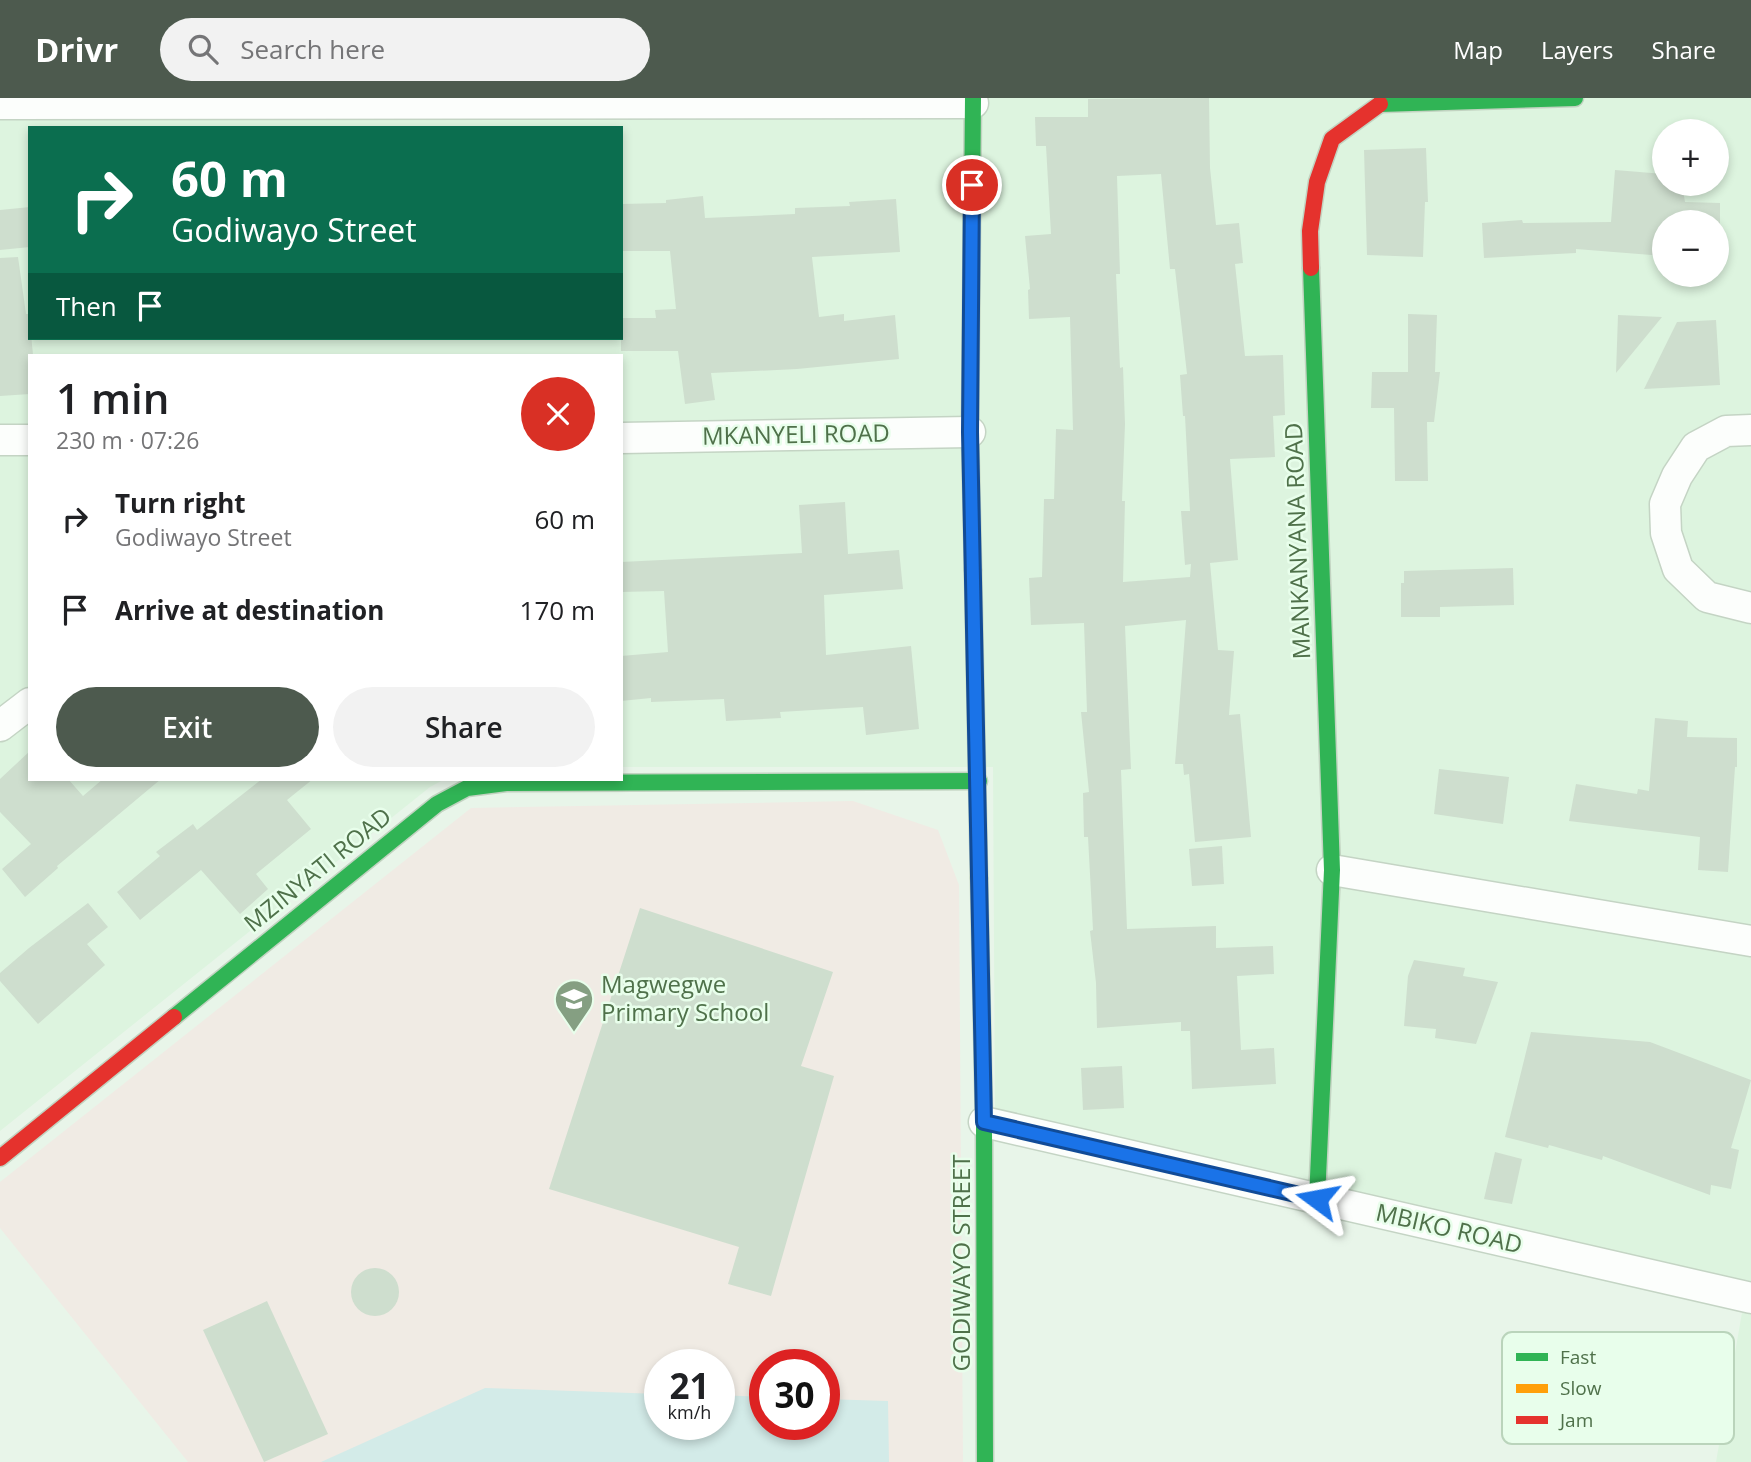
<!DOCTYPE html>
<meta charset="utf-8">
<style>
body{margin:0;font-family:"Open Sans",sans-serif;background:#f2f2f2;color:#202124;height:100vh;display:flex;flex-direction:column;font-size:26px;white-space:nowrap}
*{box-sizing:border-box;margin:0}
p{font-size:23px;color:#757577}
.icon{flex:none;width:38px;height:38px;fill:none;stroke:currentColor;stroke-width:2;stroke-linecap:round;stroke-linejoin:round}
.map{position:relative;flex:1;overflow:hidden}
.sheet{position:absolute;left:28px;top:256px;width:595px;height:427px;display:flex;flex-direction:column;background:#fff;border-radius:0px;box-shadow:0 4px 10px #0003}
.sheet>*{flex:none}
.banner{position:absolute;left:28px;top:28px;width:595px;height:214px;border-radius:0px;box-shadow:0 4px 10px #0003;background:#0b6e4f;color:#fff;overflow:hidden}
.controls{position:absolute;left:1652px;top:21px;display:grid;gap:14px}
.controls a{display:grid;place-items:center;width:77px;height:77px;border-radius:50%;background:#fff;box-shadow:0 4px 10px #0003;font-size:35px}
.speed{position:absolute;left:644px;top:1251px;display:flex;gap:14px;font-size:35px;font-weight:700;text-align:center}
.speed>*{display:grid;place-content:center;width:91px;height:91px;border-radius:50%;background:#fff;box-shadow:0 4px 10px #0003;line-height:1}
.speed small{font-size:18px;font-weight:400}
.speed .limit{border:10px solid #d22;background:#fff;color:#111}
.pin{position:absolute;display:grid;place-items:center;width:60px;height:60px;color:#fff;margin:-30px;border:4px solid #fff;border-radius:50%;box-shadow:0 2px 7px #0007}
.me{position:absolute;width:77px;margin:-38px;rotate:283deg;stroke-linejoin:round;filter:drop-shadow(0 0 5px #0008)}
.turn{display:flex;align-items:center;gap:24px;height:147px;padding:0 28px;font-size:32px}
.turn .icon{width:91px;height:91px;stroke-width:2.5}
.turn b{display:block;font-size:49px;line-height:60px}
.then{display:flex;align-items:center;height:66px;padding:0 28px;background:#0003;gap:14px;font-size:26px}
.round{display:grid;place-items:center;flex:none;width:74px;height:74px;border-radius:37px;background:#f2f2f2}
.headline{display:flex;align-items:center;justify-content:space-between;height:119px;padding:0 28px}
h1{font-size:42px;font-weight:600;line-height:52px}
.button{display:flex;gap:14px;margin-top:auto;padding:14px 28px}
.button a{flex:1;height:80px;border-radius:42px;background:#4d5a4e;color:#fff;font-size:28px;font-weight:600;line-height:80px;text-align:center}
.button a+a{background:#f2f2f2;color:#202124}
ul{padding:0;list-style:none}
li{display:flex;align-items:center;gap:21px;height:91px;padding:0 28px}
li div{flex:1}
li b{display:block;font-size:26px}
li em{font-style:normal}
header{display:flex;align-items:center;gap:42px;box-sizing:border-box;height:98px;padding:0 35px;background:#4d5a4e;color:#fff}
header strong{font-size:33px}
nav{display:flex;gap:38px;margin-inline-start:auto;font-size:24px}
.search{width:490px;height:63px;background:#f2f2f2;display:flex;align-items:center;gap:18px;box-sizing:border-box;padding:0 24px;border-radius:38px;color:#757577;font-size:26px}
.map>svg:first-child{display:block}
</style>
<header>
<strong>Drivr</strong>
<div class="search"><svg class="icon" aria-label="search" viewBox="0 0 24 24"><circle cx="10" cy="10" r="6"/><path d="M15 15l6 6"/></svg>Search here</div>
<nav><a>Map</a><a>Layers</a><a>Share</a></nav>
</header>
<div class="map">
<svg width="1751" height="1364" viewBox="0 0 1751 1364">
<rect width="100%" height="100%" fill="#e8f5e9"/>
<path fill="#ddf4df" fill-rule="evenodd" d="M0,0H1751V1364H1716L1747,1186L995,1015L993,669H621V257H30V681H445L430,689L0,1033ZM30,30H621V240H30ZM1664,33H1717V86H1664ZM1664,124H1717V177H1664Z"/>
<path fill="#f0ebe4" fill-rule="evenodd" d="M853,703L938,732L959,787L963,1364H188L0,1130V1084L471,710ZM660,1267H719V1326H660ZM765,1267H824V1326H765Z"/>
<path fill="#d3ebe8" d="M485,1290L660,1296V1326H719V1297L765,1299V1326H824V1301L888,1303L889,1364H321Z"/>
<g fill="#cedece" fill-rule="evenodd">
<path d="M1209,0L1210,70L1216,127L1239,125L1243,165L1235,166L1245,258L1283,257L1285,317L1273,318L1275,359L1230,361L1238,462L1210,465L1218,552L1234,553L1229,617L1240,616L1251,739L1195,744L1189,676L1184,677L1183,666H1175L1186,522L1125,528L1131,671L1121,672L1127,831L1216,828V850L1273,848L1274,876L1237,878L1241,952L1274,950L1276,986L1192,991L1190,933H1181V924L1097,930L1096,885L1090,833L1093,832L1088,739H1084L1083,695L1089,694L1081,614H1087L1084,525L1031,527L1029,480L1042,479L1044,401H1054L1056,331L1073,332L1070,219L1029,221L1028,192L1030,191L1025,138L1051,136L1046,48H1036L1035,19H1088V1ZM1161,76L1170,171H1175L1187,276L1180,277L1183,318H1185L1190,413H1181L1185,467L1191,466L1190,479L1123,484L1125,403H1122L1125,326L1123,269L1120,270L1116,176H1120L1117,78Z"/>
<path d="M1426,50L1428,104H1425L1423,159L1367,157L1364,52Z"/>
<path d="M1615,72L1664,76V86H1682L1685,104L1720,105V153H1717V124H1664V158L1576,151V155L1484,160L1482,125L1522,122L1523,125L1611,124Z"/>
<path d="M703,98L705,120L795,116V110L850,108L849,104L896,101L900,154L812,159L819,219L844,216V223L895,217L899,261L797,271L711,275L715,302L685,306L678,253H621V220H656L655,212L676,211L670,153H621V106L666,105V102Z"/>
<path d="M30,109V149L0,152V112Z"/>
<path d="M18,159L26,216H29L33,257H30V296L0,298V160Z"/>
<path d="M1408,216L1437,217L1435,274H1440L1434,324H1427L1428,383H1395L1394,310H1371L1372,274H1408Z"/>
<path d="M1618,217L1662,219L1616,275Z"/>
<path d="M1716,222L1720,287L1644,291L1677,224Z"/>
<path d="M845,404L848,456L899,452L903,491L824,497L826,557L911,548L919,631L866,637L863,609L780,614L781,620L726,623L724,601L651,604V600L621,603V558L668,554L664,493L621,494V464L802,455L799,407Z"/>
<path d="M1513,470L1514,507L1440,509V519H1401V485H1404V473Z"/>
<path d="M1655,620L1688,623L1687,639L1737,640V669H1735L1728,774L1698,772L1700,739L1569,723L1576,686L1637,696L1638,691L1649,693Z"/>
<path d="M30,653V681H68L83,698L103,681H161L57,768L58,770L25,799L2,771L31,746L0,714V681Z"/>
<path d="M1439,671L1509,679L1503,726L1434,716Z"/>
<path d="M262,681H313L287,702L311,731L256,776L268,791L240,816L201,772L140,822L117,794L160,758L156,754L193,726L197,732Z"/>
<path d="M1222,748L1224,786L1192,788L1189,751Z"/>
<path d="M88,805L108,829L87,846L105,867L38,926L0,883V875L29,850Z"/>
<path d="M640,810L833,874L801,968L834,978L771,1198L728,1186L739,1149L549,1091Z"/>
<path d="M1414,862L1465,870L1463,878L1498,884L1476,946L1435,940L1436,931L1404,928L1408,878Z"/>
<path d="M1531,934L1650,944L1751,982L1731,1050L1739,1052L1731,1091L1711,1087L1710,1097L1603,1058L1602,1062L1549,1047L1548,1050L1505,1039Z"/>
<path d="M1122,968L1124,1010L1083,1012L1081,970Z"/>
<path d="M1495,1054L1522,1061L1512,1106L1484,1101Z"/>
<circle cx="375" cy="1194" r="24"/>
<path d="M267,1203L328,1336L264,1364L203,1232Z"/>
</g>
<g fill="none" stroke-linecap="round" stroke-linejoin="round">
<g stroke="#c4d4c4" stroke-width="33">
<g id="street">
<path d="M0,6L973,5"/>
<path d="M1751,332L1726,333L1696,349L1677,378L1665,406L1666,435L1678,471L1707,499L1751,510"/>
<path d="M621,340L970,334"/>
<path d="M0,342H30"/>
<path d="M0,628L30,605"/>
<path d="M1332,772L1751,843"/>
<path d="M984,1024L1751,1200"/>
</g>
</g>
<g stroke="#c2d3c1" stroke-width="19">
<g id="fast">
<path d="M1380,6L1575,0"/>
<path d="M1311,170L1332,772L1317,1101"/>
<path d="M973,472L970,334L973,0"/>
<path d="M174,919L437,706L467,690L506,685L979,683"/>
<path d="M984,1023L985,1364"/>
</g>
</g>
<g stroke="#c2d3c1" stroke-width="19">
<path id="slow" d="M973,472L979,780"/>
</g>
<g stroke="#c2d3c1" stroke-width="19">
<g id="jam">
<path d="M1311,170L1310,133L1317,84L1332,41L1380,6"/>
<path d="M979,780L984,1023"/>
<path d="M0,1060L174,919"/>
</g>
</g>
<use href="#street" stroke="#fcfefc" stroke-width="30"/>
<use href="#fast" stroke="#30b455" stroke-width="16"/>
<use href="#slow" stroke="#ff9f0a" stroke-width="16"/>
<use href="#jam" stroke="#e5322d" stroke-width="16"/>
</g>
<g fill="none" stroke-linecap="round" stroke-linejoin="round">
<g stroke="#114b97" stroke-width="18">
<path id="route" d="M972,87L970,334L984,1024L1317,1101"/>
</g>
<use href="#route" stroke="#1a73e8" stroke-width="12"/>
</g>
<defs>
<g id="school-pin" transform="scale(2.0125)"><path d="M0 17L-7.5 6A9.5 9.5 0 1 1 7.5 6Z" fill="#859f82" stroke="#e8feeb"/><path d="M0-5L7-2L0 1L-7-2ZM-4 1L0 2.5L4 1V4Q0 6-4 4Z" fill="#fff"/></g>
</defs>
<g fill-rule="evenodd">
<use href="#school-pin" x="574" y="901"/>
</g>
<g text-anchor="middle" stroke-width="5" stroke-linejoin="round" paint-order="stroke">
<g font-size="24" fill="#4f714a" stroke="#e8feeb">
<text transform="translate(796 337) rotate(-1)" y="8">MKANYELI ROAD</text>
<text transform="translate(1298 443) rotate(-92)" y="8">MANKANYANA ROAD</text>
<text transform="translate(318 772) rotate(-39)" y="8">MZINYATI ROAD</text>
<text transform="translate(1449 1131) rotate(13)" y="8">MBIKO ROAD</text>
<text transform="translate(962 1165) rotate(-90)" y="8">GODIWAYO STREET</text>
</g>
<g font-size="24" fill="#4f714a" stroke="#e8feeb" text-anchor="start">
<text x="601" y="895">Magwegwe<tspan x="601" dy="28">Primary School</tspan></text>
</g>
</g>
<rect x="1502" y="1234" width="232" height="112" rx="10" fill="#e8feeb" stroke="#bad4bb" stroke-width="2"/>
<rect x="1516" y="1255" width="32" height="8" fill="#30b455"/>
<rect x="1516" y="1286" width="32" height="9" fill="#ff9f0a"/>
<rect x="1516" y="1318" width="32" height="8" fill="#e5322d"/>
<g font-size="19" fill="#4f714a">
<text x="1560" y="1266">Fast</text>
<text x="1560" y="1297">Slow</text>
<text x="1560" y="1329">Jam</text>
</g>
</svg>
<div class="controls">
<a>+</a>
<a>−</a>
</div>
<div class="speed"><div>21<small>km/h</small></div><div class="limit">30</div></div>
<div class="pin" style="left:972px;top:87px;background:#d93025"><svg class="icon" aria-label="arrive" viewBox="0 0 24 24"><path d="M6 21V4h12l-3 4 3 4H6"/></svg></div>
<svg class="me" style="left:1317px;top:1101px" viewBox="-20 -20 40 40"><path d="M0-17L14 15 0 8-14 15z" fill="#1a73e8" stroke="#fff" stroke-width="4"/></svg>
<div class="banner">
<div class="turn"><svg class="icon" aria-label="right" viewBox="0 0 24 24"><path d="M7 20v-9h11M14 6l5 5-5 5"/></svg><div><b>60 m</b>Godiwayo Street</div></div>
<div class="then">Then<svg class="icon" aria-label="arrive" viewBox="0 0 24 24"><path d="M6 21V4h12l-3 4 3 4H6"/></svg></div>
</div>
<section class="sheet">
<div class="headline"><div><h1>1 min</h1><p>230 m · 07:26</p></div><a class="round" style="background:#d93025;color:#fff"><svg class="icon" aria-label="close" viewBox="0 0 24 24"><path d="M6 6l12 12M18 6L6 18"/></svg></a></div>
<ul>
<li><svg class="icon" aria-label="right" viewBox="0 0 24 24"><path d="M7 20v-9h11M14 6l5 5-5 5"/></svg><div><b>Turn right</b><p>Godiwayo Street</p></div><em>60 m</em></li>
<li><svg class="icon" aria-label="arrive" viewBox="0 0 24 24"><path d="M6 21V4h12l-3 4 3 4H6"/></svg><div><b>Arrive at destination</b></div><em>170 m</em></li>
</ul>
<div class="button"><a>Exit</a><a>Share</a></div>
</section>
</div>
